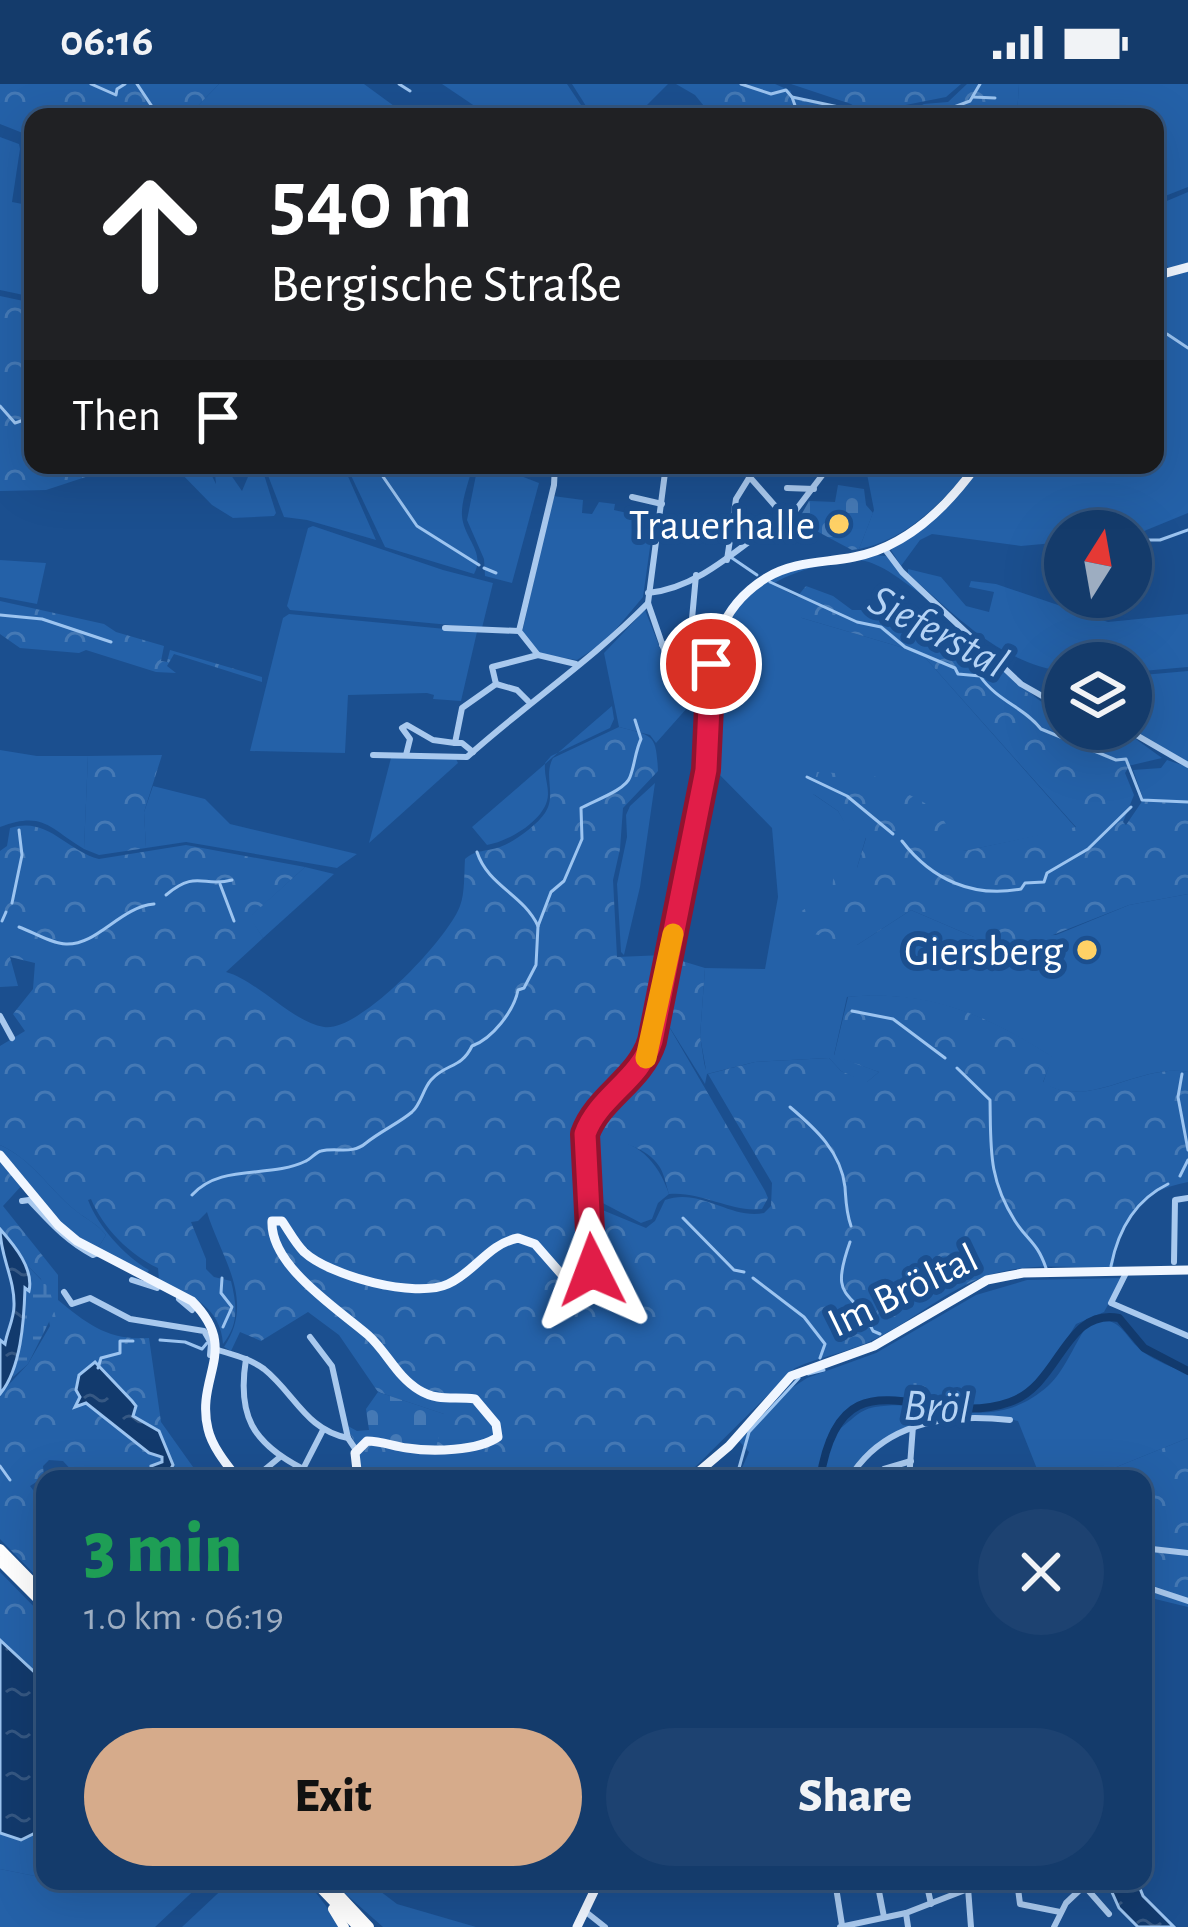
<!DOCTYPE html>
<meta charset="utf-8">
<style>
body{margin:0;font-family:"Alegreya Sans",sans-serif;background:#1d4271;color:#f1f3f6;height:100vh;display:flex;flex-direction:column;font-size:45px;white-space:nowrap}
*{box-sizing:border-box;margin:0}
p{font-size:39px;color:#9dadc1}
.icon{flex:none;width:66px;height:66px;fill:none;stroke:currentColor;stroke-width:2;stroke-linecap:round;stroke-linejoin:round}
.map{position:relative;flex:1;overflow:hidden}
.side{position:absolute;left:36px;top:1386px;width:1116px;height:420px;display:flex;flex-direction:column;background:#143b6b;border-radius:24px;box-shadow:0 12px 48px #0002,0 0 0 3px #33557e}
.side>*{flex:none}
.hud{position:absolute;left:24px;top:24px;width:1140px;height:366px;border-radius:24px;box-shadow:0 12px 48px #0002,0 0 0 3px #33557e;background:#202124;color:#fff;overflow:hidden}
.needle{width:78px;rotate:11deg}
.buttons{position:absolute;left:1044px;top:426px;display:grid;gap:24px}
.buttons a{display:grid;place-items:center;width:108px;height:108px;border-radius:50%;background:#143b6b;box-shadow:0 12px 48px #0002,0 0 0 3px #33557e;font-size:60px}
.pin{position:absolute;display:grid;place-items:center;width:102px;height:102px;color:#fff;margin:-51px;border:6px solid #fff;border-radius:50%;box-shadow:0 3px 12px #0007}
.me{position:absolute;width:132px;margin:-66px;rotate:357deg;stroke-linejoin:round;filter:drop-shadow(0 0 9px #0008)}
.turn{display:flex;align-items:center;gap:42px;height:252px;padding:0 48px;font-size:54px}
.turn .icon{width:156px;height:156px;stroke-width:2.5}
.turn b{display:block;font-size:84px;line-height:102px}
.then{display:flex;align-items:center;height:114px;padding:0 48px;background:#0003;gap:24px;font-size:45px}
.round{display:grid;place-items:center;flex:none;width:126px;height:126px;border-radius:63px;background:#1d4271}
.headline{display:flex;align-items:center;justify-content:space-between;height:204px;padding:0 48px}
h1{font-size:72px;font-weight:800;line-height:90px;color:#1e9e55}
.primary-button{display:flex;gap:24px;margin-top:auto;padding:24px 48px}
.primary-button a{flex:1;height:138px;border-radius:72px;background:#d6ab8b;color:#111;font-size:48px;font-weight:800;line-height:138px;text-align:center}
.primary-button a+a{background:#1d4271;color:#f1f3f6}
.status{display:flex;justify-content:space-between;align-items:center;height:84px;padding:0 60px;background:#143b6b;direction:ltr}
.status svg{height:33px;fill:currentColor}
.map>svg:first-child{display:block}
</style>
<div class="status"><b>06:16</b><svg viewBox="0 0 49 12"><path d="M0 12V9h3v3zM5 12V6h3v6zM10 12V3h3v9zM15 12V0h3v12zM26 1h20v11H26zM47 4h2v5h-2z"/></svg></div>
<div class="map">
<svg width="1188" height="1843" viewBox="0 0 1188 1843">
<defs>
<pattern id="forest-crowns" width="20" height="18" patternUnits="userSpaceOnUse" patternTransform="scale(3)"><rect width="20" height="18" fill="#2461a8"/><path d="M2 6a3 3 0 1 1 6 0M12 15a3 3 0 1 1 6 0" fill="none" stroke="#4579b5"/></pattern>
<pattern id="wetland-marsh" width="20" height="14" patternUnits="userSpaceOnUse" patternTransform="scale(3)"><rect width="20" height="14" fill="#2461a8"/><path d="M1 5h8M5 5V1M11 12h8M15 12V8" fill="none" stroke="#4579b5"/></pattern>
<pattern id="cemetery-stones" width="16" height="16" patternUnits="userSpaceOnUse" patternTransform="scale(3)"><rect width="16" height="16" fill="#2461a8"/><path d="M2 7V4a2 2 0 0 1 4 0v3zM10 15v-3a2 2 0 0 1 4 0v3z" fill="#4579b5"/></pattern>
<pattern id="park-tufts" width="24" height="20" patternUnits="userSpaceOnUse" patternTransform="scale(3)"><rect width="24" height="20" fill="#2461a8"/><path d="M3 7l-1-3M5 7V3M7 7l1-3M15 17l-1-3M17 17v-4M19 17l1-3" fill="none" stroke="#4579b5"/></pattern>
<pattern id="water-ripples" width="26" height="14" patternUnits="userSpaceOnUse" patternTransform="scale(3)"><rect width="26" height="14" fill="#123a6d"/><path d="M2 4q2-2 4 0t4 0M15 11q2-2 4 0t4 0" fill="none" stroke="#365883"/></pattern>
</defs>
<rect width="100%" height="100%" fill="#1b4f8f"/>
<g fill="#2461a8">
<path d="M219,0H364L405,30L432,31L450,24L462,33H187Z"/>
<path d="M442,0H567L589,33H491Z"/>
<path d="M572,0H668L635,33H593Z"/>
<path d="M1019,0H1188V103L1155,116V33H989L994,22L1017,30Z"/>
<path d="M0,53L19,60L20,65L12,118L33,122V213L0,206Z"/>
<path d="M1188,108V181L1168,184L1155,143V122Z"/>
<path d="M1188,186V429L1132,452L1131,447H1065V458L1021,462L932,450L920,456L901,482L891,466L981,381H1155V194Z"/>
<path d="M173,381H196L209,386L216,400L214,381H224L242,407L253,381H261L276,429L274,432L233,434L212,421Z"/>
<path d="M264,381H343L376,456L307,436L284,433Z"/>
<path d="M346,381H473C469,397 461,417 462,432C464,455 486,468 474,490L385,463Z"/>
<path d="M478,381H522L521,388L508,387L539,399L512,499L485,492L484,475L467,436Z"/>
<path d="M920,381H974C943,417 907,456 859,465L874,426L867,390L890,384L894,393L921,387Z"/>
<path d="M553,412L583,416L582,429L592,430L599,418L615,420L614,426L654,435L643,513L606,557L577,576L539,570L522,549Z"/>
<path d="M313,442L443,486L493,499L482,544L290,526L287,522L308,444Z"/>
<path d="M873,471L886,472L924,512C907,501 886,482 865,477C844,472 791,488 773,500L802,534L921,569L1076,744L964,767L813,710L838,727L849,745L866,753L857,784V861L911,826L974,853L1056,851L1129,821L1188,810V988C1140,978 1089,1027 1043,999L1052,973C984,930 929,906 847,913L834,971L879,988L866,999L841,987L829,974L755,978L707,990L705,1000L662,931L650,976L589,1056C630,1049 657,1073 669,1110L658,1119L652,1135L641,1139L593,1114L587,1059L592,1039L650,973L670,874L706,986L700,952L705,884L765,885L778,813L772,744L709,680C710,614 705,519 780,490C808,479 843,477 873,471Z"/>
<path d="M0,476L46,479L37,520L0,513Z"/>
<path d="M908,485L941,493L966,522L989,528L994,508L969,503L971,497L996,500L1108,538L1188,530V583L1131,588V579H1065V588C998,578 957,532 908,490Z"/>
<path d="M645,526L677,607L688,623L656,659L650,651L619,643L604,569Z"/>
<path d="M289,530L477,548L461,617L433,615L434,611L427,609L348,611L345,669L250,667L283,534Z"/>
<path d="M1188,587V679L1131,644V592Z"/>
<path d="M1006,588L1040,617L1065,628V645H1122L1162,674L1128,682L1048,645L1057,628L1026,608Z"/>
<path d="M612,622L614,635L610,644L551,672L545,679C544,691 548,699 548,710C548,735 508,758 487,761L472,743Z"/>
<path d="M0,666L37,672H88L84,765C48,743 43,727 0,743Z"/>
<path d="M391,674L456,675L458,679L369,759Z"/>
<path d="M1167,676L1188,683V718L1144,717L1133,686L1161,684Z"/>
<path d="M655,699L640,803L624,871L621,868L617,800L627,753L626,731L630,722Z"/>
<path d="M153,702L205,715L230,740L357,770L337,784L186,758L146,764L144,728Z"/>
<path d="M305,783L334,790L263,854L249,833Z"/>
<path d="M0,1061C32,1075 49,1105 75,1126C86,1135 98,1140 106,1151L98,1164L59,1145L0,1068Z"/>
<path d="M1123,1194L1104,1228L1076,1240L1043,1295L1017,1314L984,1325L928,1319L926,1311C890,1330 859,1294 828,1351C846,1345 855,1326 875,1323C939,1313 990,1353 1048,1302C1065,1287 1075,1258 1089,1239C1121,1229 1122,1251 1143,1268C1156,1277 1174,1284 1188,1290V1354L1087,1395H1041L1018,1337C1002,1333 986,1336 970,1337C912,1340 880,1344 846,1395H726L742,1384L749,1368L739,1357L781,1311L807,1294L876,1269L976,1211L1027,1196Z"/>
<path d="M0,1785L45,1794V1797H204L155,1843H0Z"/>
<path d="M231,1797H307L342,1843H182Z"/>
<path d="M331,1797H377L372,1801L397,1820L476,1843H383Z"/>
</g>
<g fill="url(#forest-crowns)">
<path d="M0,0H219L187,33H33V53L0,40Z"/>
<path d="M676,0H775L791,7L789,12L848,24L862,33H713L695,11Z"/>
<path d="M791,0H961L946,13L865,29L851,20Z"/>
<path d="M967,0H1019L1017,31L994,22L989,33H877L886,29L901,32L924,20L948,18Z"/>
<path d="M0,212L33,219V381L116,383L46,406L0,407Z"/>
<path d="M773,500L797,513L806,502L833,512L852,526H889L904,531L961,564L980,563L1026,608L1058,628L1048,645L1116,675H1126L1129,682L1125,689L1134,711L1123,738L1126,741L1143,716L1188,718V810L1129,821L1040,856L974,853L911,826L857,861L791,844L784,837L817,818L831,817L834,786L857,784L866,754L848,745L838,727L812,709L817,688L872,691L936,725L964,767L1076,743L921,569L802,534L761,512Z"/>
<path d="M0,517L104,540L116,548L164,562L161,577L167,578L170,566L262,593V598L174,570L167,582L176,589L156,588L86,566L79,569L20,564L0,550Z"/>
<path d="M619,643C654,652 656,650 658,687L623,724L620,765L613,796L617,873L665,871L643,973L593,1028L582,1046L592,1126L595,1123L646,1144L655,1137L665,1116C700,1103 731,1136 764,1129L771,1122L772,1099L708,990L755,978L829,974L841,987L867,998L879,988L834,972L848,913C928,905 985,930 1053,973L1043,998C1088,1028 1140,978 1188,988V1098C1139,1107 1119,1135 1113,1184C1076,1184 1036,1179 1000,1188C954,1199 916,1235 875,1255C850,1268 821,1272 795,1284L683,1395H480C453,1373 451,1388 425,1395C407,1400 381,1395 362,1395L357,1363L444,1330L378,1308L339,1251L308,1228L261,1257L240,1248L231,1267L224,1263C256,1216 221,1174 207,1128L198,1137L191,1138L206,1175V1185L214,1193L231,1197C237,1222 239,1240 223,1260C221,1223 191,1211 159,1196L158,1184C130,1171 103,1144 91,1115L88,1116C98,1142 124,1172 149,1186L147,1189L98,1164L106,1151C98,1140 86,1135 76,1127C49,1105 32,1075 0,1061V962L25,947L13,930L33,905L35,879L10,873L18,902L0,903V767L7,762L10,744C48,732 65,766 99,775L186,761L305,783L250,833L263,854L226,888C258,897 292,938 324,943C359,949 448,855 460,822C465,809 464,789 465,775C477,765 486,768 500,763C514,758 537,741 545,729C557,711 543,692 553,674Z"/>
<path d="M162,671L144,728L146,764L99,771L84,765L88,672Z"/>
<path d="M672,874L705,884L700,952L706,991L663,919Z"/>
<path d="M661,929L765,1107L768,1114L762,1125C732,1129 702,1107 669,1110C666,1101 664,1089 659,1082C645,1061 611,1053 588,1057L598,1032L650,976Z"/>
<path d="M0,1069L23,1100L3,1122L58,1191V1216C87,1240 109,1257 149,1254L161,1338L198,1390L196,1395H157L173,1381L159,1347L133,1332L132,1317L96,1278L90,1280L85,1318L149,1369L160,1371L162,1378L149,1386L151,1395H73L75,1390L63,1377L49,1376L43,1382L44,1393L30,1402L45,1422V1501L0,1455V1310L28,1280L50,1242L41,1195L21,1175L0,1145Z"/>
<path d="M1188,1354V1523L1143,1512V1395H1087Z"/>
<path d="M0,1488L45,1534V1598L0,1556Z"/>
<path d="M45,1744V1794L0,1785V1749L21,1756Z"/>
</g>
<path fill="url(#wetland-marsh)" d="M21,1175L49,1204L55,1226L28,1280L13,1293L27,1203Z"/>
<g fill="url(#cemetery-stones)">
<path d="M838,401L864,405L866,421L873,429L859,465L852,466L809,443L811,439L800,433L809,417L835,418Z"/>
<path d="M378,1308L444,1330L436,1364L370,1355L357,1363L346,1341L357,1347L369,1346L366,1325Z"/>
</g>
<path fill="url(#park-tufts)" d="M922,1255L949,1303L917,1309L896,1270Z"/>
<g fill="url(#water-ripples)" stroke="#9cc4f0" stroke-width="3">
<path d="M0,1145C15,1162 34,1185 29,1207L25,1204C24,1237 21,1285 0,1310V1256L5,1260C7,1247 14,1235 14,1222C15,1195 0,1172 0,1145Z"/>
<path d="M95,1278L132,1317L136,1322L133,1332L159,1347L173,1381L168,1390L151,1395V1382L162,1378V1373L149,1369L86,1319L75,1323L80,1313L76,1306L79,1291Z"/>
<path d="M0,1556L45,1598V1744L21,1756L0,1749Z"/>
<path d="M1107,1797H1137L1143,1812L1174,1843H1138L1119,1824Z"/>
</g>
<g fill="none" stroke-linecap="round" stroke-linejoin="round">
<g stroke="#9cc4f0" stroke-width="3">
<path d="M91,0L116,11L117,5L125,0"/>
<path d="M137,0L159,33"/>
<path d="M399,0L410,7"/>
<path d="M741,0L771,10L786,6L792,13L848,25"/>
<path d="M792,13L799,33"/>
<path d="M973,13L995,14"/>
<path d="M855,24L865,28"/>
<path d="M878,33L886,29L892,33"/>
<path d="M905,33L923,24L954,23L970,17L980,0"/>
<path d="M1167,250L1188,264"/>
<path d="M0,322L15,339L33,333"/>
<path d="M102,381L107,385"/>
<path d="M242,381H250"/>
<path d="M375,381L417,442L479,481"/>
<path d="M1138,456H1160L1188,446"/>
<path d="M732,474L757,491"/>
<path d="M484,484L496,489"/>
<path d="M770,498L857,538L881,543L905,563L955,584L958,590L980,592C997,617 1024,623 1041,645L1116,676L1126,675L1142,716L1188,718"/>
<path d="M0,531L42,535L111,558"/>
<path d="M807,693L847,712L893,750"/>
<path d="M902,757C932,796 973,814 1021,805L1025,799L1044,798L1047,789L1088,765L1131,723"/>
<path d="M477,768C488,802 523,810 538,842"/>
<path d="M220,800L234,837"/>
<path d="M166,811C197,785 203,804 232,796"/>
<path d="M12,819L22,771L19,746"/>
<path d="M2,837L6,828"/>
<path d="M19,843C33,848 52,860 66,860C98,861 120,823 154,820"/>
<path d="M852,927L893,935L945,974"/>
<path d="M957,984L990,1016C991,1065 988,1094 1015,1137C1028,1157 1037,1158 1046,1184"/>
<path d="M1182,990L1178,1013L1188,1066"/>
<path d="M790,1023C816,1045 841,1068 845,1103C846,1117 846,1128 851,1142"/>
<path d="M1180,1092L1188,1076"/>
<path d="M192,1111C221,1079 269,1095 306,1077C311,1075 316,1068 321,1067C337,1063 352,1071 366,1059C381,1047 399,1039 412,1028C421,1020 423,1005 431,996C446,979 461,985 472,962C492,955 514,927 518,906L524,904L536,881L538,842L551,808L564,797L582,755L581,724C593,717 626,706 630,693C635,680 635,668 641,655L635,636"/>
<path d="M683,1134L734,1186L744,1188"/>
<path d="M850,1158C828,1220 853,1202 873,1247L880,1250"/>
<path d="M1111,1182C1118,1147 1135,1116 1168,1100"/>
<path d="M222,1194L221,1209L232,1223L223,1243"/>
<path d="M753,1194L804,1233L825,1260L820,1274"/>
<path d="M160,1256L185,1258L202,1265L207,1259"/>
<path d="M98,1284L101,1274L120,1269V1257H133"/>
<path d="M808,1290L824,1286"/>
<path d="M0,1382L10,1396"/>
<path d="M721,1395L739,1384L749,1348L799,1294"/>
</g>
<path stroke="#123a6d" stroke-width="8" d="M820,1395C842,1258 927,1348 1010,1318C1061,1300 1064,1224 1119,1234L1144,1264L1188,1287"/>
<g stroke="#a9c9ee" stroke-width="6">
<path d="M555,381L554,401L519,547L538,571L576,580"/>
<path d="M572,381L609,386L618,383"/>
<path d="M666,381L648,519L678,606L688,618L708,623"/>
<path d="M739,381L784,432L793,437"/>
<path d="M787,404L814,405"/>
<path d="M632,413L662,420"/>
<path d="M789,435L830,381"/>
<path d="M884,464L902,488L1021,600L1065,625"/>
<path d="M727,476L736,415L749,394"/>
<path d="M648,509C701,504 742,460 784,432"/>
<path d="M445,544L519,547"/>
<path d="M662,561L686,553L691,546L696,491"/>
<path d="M496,600L517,606L528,617"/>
<path d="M1126,645L1188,681"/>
<path d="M473,668L462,659H455L462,624L496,600L492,583L538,571"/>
<path d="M373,671L467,673C526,620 592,576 648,519"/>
<path d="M406,671L410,655L402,644L407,641L433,656L455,659"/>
<path d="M0,932L12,954"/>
<path d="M22,1117L29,1116C49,1137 66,1157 93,1171L98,1169"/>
<path d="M1174,1178L1175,1116L1188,1114"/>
<path d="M1127,1187L1111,1219L1188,1252"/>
<path d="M132,1196L157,1204"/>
<path d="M64,1208L72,1220L90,1214L130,1235L204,1247L211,1259L210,1271H214"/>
<path d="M179,1215L192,1226"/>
<path d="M310,1253L332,1282L348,1354"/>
<path d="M218,1266C234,1271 251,1275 264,1285C295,1310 306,1346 348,1354L356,1366"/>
<path d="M246,1275C237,1331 252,1359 303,1385L323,1346"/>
<path d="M303,1385L321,1395"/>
<path d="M257,1392L280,1373"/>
<path d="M849,1395C883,1338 948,1329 1010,1336"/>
<path d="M873,1395L884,1385L911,1377"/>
<path d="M909,1395L913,1342"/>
<path d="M1143,1464L1188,1469"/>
<path d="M1143,1502L1188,1517"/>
<path d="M835,1797L842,1841"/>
<path d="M877,1797L884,1833"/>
<path d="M926,1797L931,1820"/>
<path d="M1017,1797L1020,1820L1060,1828"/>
<path d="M1080,1797L1109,1830"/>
<path d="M968,1804L971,1843"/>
<path d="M586,1828L605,1843"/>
<path d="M906,1829L908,1843"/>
<path d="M840,1843L906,1829L978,1801L1000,1797"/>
<path d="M1054,1843L1066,1819L1084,1802"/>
</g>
<g stroke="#f0f6ff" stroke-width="9">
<path d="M1155,192L1188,183"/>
<path d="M0,1071L58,1141L77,1157L192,1217C241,1266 195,1292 208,1345C212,1363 227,1381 238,1395"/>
<path d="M358,1395L355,1369L367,1357C381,1357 393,1362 407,1364C432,1368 478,1367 498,1353L496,1340L475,1315C455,1312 438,1318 419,1306C397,1293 387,1268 368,1251C338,1225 270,1182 272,1137H282C289,1147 295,1159 304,1168C330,1192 415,1215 448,1200C475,1188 488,1160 518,1154L535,1160L570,1200H580L589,1195L592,1184L585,1050C598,1013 640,996 652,957C669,868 694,777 706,686C712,640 702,594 719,550C728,526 745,507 766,494C794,477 824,479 854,473C906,463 947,423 977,381"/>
<path d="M690,1395L729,1362L791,1292L874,1262L987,1196L1023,1189L1188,1186"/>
<path d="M577,1843L599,1797"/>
</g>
<g stroke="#fff" stroke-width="10">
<path d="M0,1465L45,1511"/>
<path d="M0,1477L45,1522"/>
<path d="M314,1797L358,1843"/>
<path d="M326,1797L369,1843"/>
<path d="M333,1825L344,1843"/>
</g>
</g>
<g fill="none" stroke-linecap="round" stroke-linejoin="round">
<g stroke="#92132f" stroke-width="30">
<path id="route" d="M592,1186L585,1050C598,1013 640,996 652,957L706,686L711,580"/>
</g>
<use href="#route" stroke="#e11d48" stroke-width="21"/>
<path stroke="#f59e0b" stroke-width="21" d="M646,974L673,850"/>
</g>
<g fill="#ffd166" stroke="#1b4f8f" stroke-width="4.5">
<circle cx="839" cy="440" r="12"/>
<circle cx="1087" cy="866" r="12"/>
</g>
<g text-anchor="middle" stroke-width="12" stroke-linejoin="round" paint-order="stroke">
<g font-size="42" fill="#fff" stroke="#1b4f8f" text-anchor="end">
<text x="815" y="455">Trauerhalle</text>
<text x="1063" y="881">Giersberg</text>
</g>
<g font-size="42" fill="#fff" stroke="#1b4f8f">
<text transform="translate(902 1205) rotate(-26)" y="15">Im Bröltal</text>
</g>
<g font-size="45" font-style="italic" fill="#b5d3f5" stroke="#1b4f8f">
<text transform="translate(939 546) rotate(28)" y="16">Sieferstal</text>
<text transform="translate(937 1321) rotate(3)" y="16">Bröl</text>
</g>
</g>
</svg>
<div class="buttons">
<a><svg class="needle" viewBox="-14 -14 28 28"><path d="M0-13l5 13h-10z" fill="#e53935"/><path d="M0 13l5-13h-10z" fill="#9dadc1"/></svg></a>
<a><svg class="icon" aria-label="layers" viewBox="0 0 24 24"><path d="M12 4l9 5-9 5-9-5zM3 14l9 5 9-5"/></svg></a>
</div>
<div class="pin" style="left:711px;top:580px;background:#d93025"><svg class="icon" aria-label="arrive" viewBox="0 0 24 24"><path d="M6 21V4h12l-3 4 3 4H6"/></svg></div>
<svg class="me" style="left:592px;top:1186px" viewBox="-20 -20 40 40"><path d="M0-17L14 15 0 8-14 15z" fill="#e11d48" stroke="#fff" stroke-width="4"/></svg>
<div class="hud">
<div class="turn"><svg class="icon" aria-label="ahead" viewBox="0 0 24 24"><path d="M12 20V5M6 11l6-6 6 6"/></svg><div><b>540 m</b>Bergische Straße</div></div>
<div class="then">Then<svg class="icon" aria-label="arrive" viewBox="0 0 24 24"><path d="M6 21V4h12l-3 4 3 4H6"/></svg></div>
</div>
<section class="side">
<div class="headline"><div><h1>3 min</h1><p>1.0 km · 06:19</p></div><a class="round"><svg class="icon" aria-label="close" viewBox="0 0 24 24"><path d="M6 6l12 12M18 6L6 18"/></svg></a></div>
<div class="primary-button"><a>Exit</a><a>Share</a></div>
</section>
</div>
